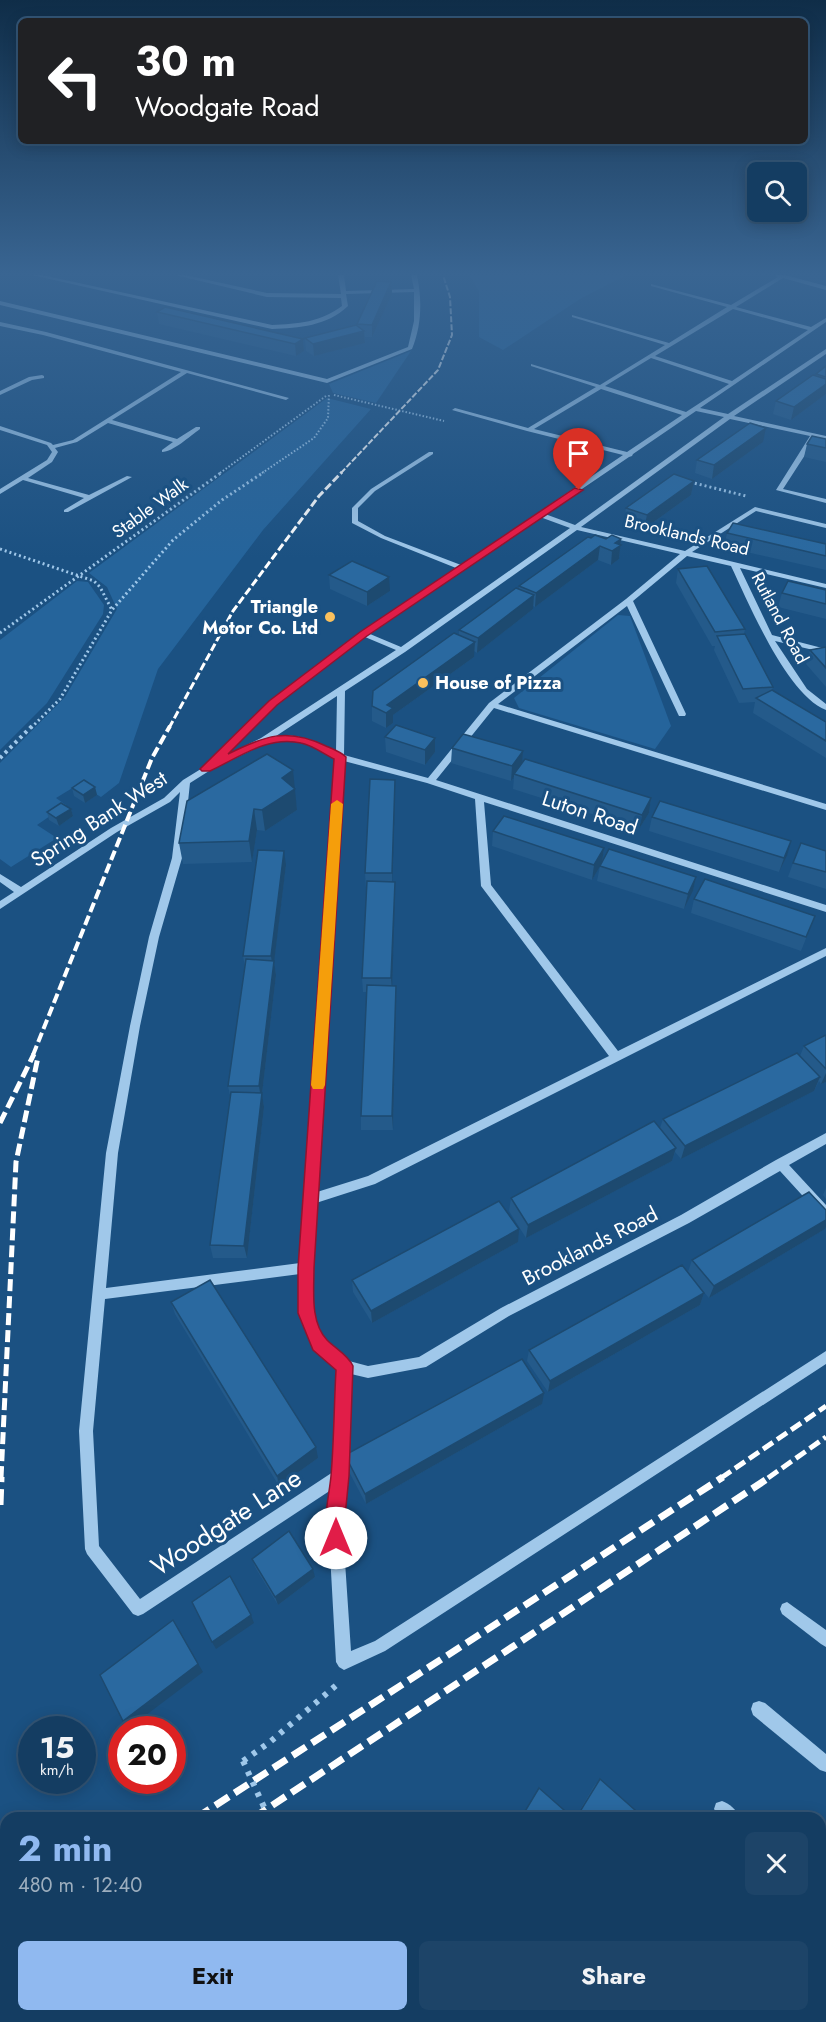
<!DOCTYPE html>
<meta charset="utf-8">
<style>
body{margin:0;font-family:Jost,sans-serif;background:#1d4468;color:#f1f3f6;height:100vh;display:flex;flex-direction:column;font-size:22px;white-space:nowrap}
*{box-sizing:border-box;margin:0}
p{font-size:20px;color:#9daebe}
.icon{flex:none;width:33px;height:33px;fill:none;stroke:currentColor;stroke-width:2;stroke-linecap:round;stroke-linejoin:round}
.map{position:relative;flex:1;overflow:hidden}
.drawer{position:absolute;left:0px;top:1812px;width:826px;height:210px;display:flex;flex-direction:column;background:#143d62;border-radius:18px 18px 0 0;box-shadow:0 3px 15px #0003,0 0 0 2px #335677}
.drawer>*{flex:none}
.hud{position:absolute;left:18px;top:18px;width:790px;height:126px;border-radius:9px;box-shadow:0 3px 15px #0003,0 0 0 2px #335677;background:#202124;color:#fff;overflow:hidden}
.buttons{position:absolute;left:747px;top:162px;display:grid;gap:12px}
.buttons a{display:grid;place-items:center;width:60px;height:60px;border-radius:9px;background:#143d62;box-shadow:0 3px 15px #0003,0 0 0 2px #335677;font-size:30px}
.speed{position:absolute;left:18px;top:1716px;display:flex;gap:12px;font-size:30px;font-weight:700;text-align:center}
.speed>*{display:grid;place-content:center;width:78px;height:78px;border-radius:50%;background:#143d62;box-shadow:0 3px 15px #0003,0 0 0 2px #335677;line-height:1}
.speed small{font-size:15px;font-weight:400}
.speed .limit{border:9px solid #d22;background:#fff;color:#111}
.pin{position:absolute;display:grid;place-items:center;width:51px;height:51px;color:#fff;margin:-62px -26px;border-radius:50% 50% 50% 0;rotate:-45deg;box-shadow:0 0 6px #0007}
.pin .icon{rotate:45deg}
.me{position:absolute;width:66px;margin:-33px;rotate:0deg;stroke-linejoin:round;filter:drop-shadow(0 0 4px #0008)}
.turn{display:flex;align-items:center;gap:21px;height:126px;padding:0 18px;font-size:27px}
.turn .icon{width:78px;height:78px;stroke-width:2.5}
.turn b{display:block;font-size:42px;line-height:51px}
.round{display:grid;place-items:center;flex:none;width:63px;height:63px;border-radius:9px;background:#1d4468}
.headline{display:flex;align-items:center;justify-content:space-between;height:102px;padding:0 18px}
h1{font-size:36px;font-weight:700;line-height:45px;color:#90b9f0}
.action{display:flex;gap:12px;margin-top:auto;padding:12px 18px}
.action a{flex:1;height:69px;border-radius:9px;background:#90b9f0;color:#111;font-size:24px;font-weight:700;line-height:69px;text-align:center}
.action a+a{background:#1d4468;color:#f1f3f6}
.map>svg:first-child{display:block}
</style>
<div class="map">
<svg width="826" height="2022" viewBox="0 0 826 2022">
<rect width="100%" height="100%" fill="#1b5182"/>
<g fill="#25649b">
<path d="M469,275H626L580,299L503,350L479,337V291Z"/>
<path d="M411,351L376,403L333,393L329,384Z"/>
<path d="M327,398L371,409L263,530L158,669L119,783L101,797L79,784L56,798L66,805L37,825L57,838L11,867L0,859V763L65,697L117,609L107,587L89,573Z"/>
<path d="M77,581L88,582L104,605L103,614L47,703L0,750V640Z"/>
<path d="M618,615L630,616L671,726L655,749L519,708L514,698Z"/>
</g>
<g fill="none" stroke-linecap="round" stroke-linejoin="round">
<g stroke="#a0c8ea" stroke-width="2" stroke-dasharray="1.5 2" stroke-linecap="butt">
<path d="M334,395L444,421"/>
<path d="M220,473L326,396"/>
<path d="M262,473L314,438L328,418L329,394"/>
</g>
<g stroke="#a0c8ea" stroke-width="3" stroke-dasharray="2 3" stroke-linecap="butt">
<path d="M690,482L746,496"/>
<path d="M0,549L94,581L100,587L112,610"/>
<path d="M0,633L222,472"/>
<path d="M31,728L60,699L112,610L173,540L222,500L264,472"/>
</g>
<path stroke="#a0c8ea" stroke-width="4" stroke-dasharray="3 4" stroke-linecap="butt" d="M0,758L32,726"/>
<g stroke="#a0c8ea" stroke-width="6" stroke-dasharray="4.5 7" stroke-linecap="butt">
<path d="M243,1761L270,1742L340,1682"/>
<path d="M113,2022L115,2016"/>
</g>
<g fill="#a0c8ea" fill-rule="evenodd">
<path d="M32,275H42L272,325C298,324 321,322 342,306L341,298L267,297L175,275H185L267,293L341,294L338,275H344L346,291L414,289L411,275H417C422,299 422,325 412,349L327,383L0,305V301L327,379L408,347L414,321V292L346,294L348,306C327,326 299,328 272,329Z"/>
<path d="M774,275H785L826,286V290L783,278L736,307L811,327L826,318V322L700,408L728,414L826,349V354L734,416L826,436V440L816,438L783,489L826,499V503L776,490L810,436L730,419L581,527L685,551L755,507L826,524V528L756,511L692,552L826,584V588L740,568L772,635L826,649V653L775,641L807,689L826,704V710C787,695 749,604 731,566L687,556L633,601L686,714L685,716H679L678,714L627,606L498,704L826,804V810L494,708L436,780L826,905V912L484,802L491,885L618,1051L826,948V956L375,1184L316,1203L312,1268V1313L324,1340L349,1361L368,1366L419,1357L501,1308L681,1215L776,1160L826,1133V1144L789,1165L826,1205V1218L822,1217L780,1171L689,1223L509,1316L426,1367L368,1378L351,1374L347,1476L342,1517L351,1651L375,1641L826,1351V1364L385,1651L344,1670L339,1667L336,1662L328,1517L331,1490L143,1614L138,1616L133,1614L87,1554L85,1549L79,1431L106,1153L130,1026L149,937L172,858L180,792L170,802L117,832L0,909V901L14,892L0,882V874L21,887L111,828L164,798L183,780L209,764L208,762L209,760L270,701L361,632L456,568L381,538L352,523V508L371,489L429,452H433V454L375,491L358,508V521L385,536L461,565L623,455L527,431L452,410L455,408L528,428L596,387L531,366V364L600,385L665,345L572,317V315L669,343L727,307L651,286V284L731,305L778,277ZM733,309L808,330L732,381L655,356ZM651,358L729,384L686,412L605,386ZM601,389L682,415L627,452L534,429ZM696,411L724,417L575,525L545,514L629,457L632,456L633,454ZM540,517L570,528L401,647L370,634ZM577,530L680,554L626,599L489,703L428,778L344,755L345,691L405,652ZM365,637L396,650L261,738L221,758L276,705ZM337,696L336,751C316,742 299,733 276,736ZM287,740L304,742L336,758L300,1263L106,1288L118,1153L140,1026L159,937L182,858L190,783L209,771L266,743ZM344,761L427,783L475,799L481,886L609,1056L368,1176L317,1192ZM300,1274V1313L314,1348L338,1369L333,1472L140,1599L99,1546L93,1431L105,1299Z"/>
<path d="M0,322L46,332L289,398L286,400L187,373L112,420L177,439L196,427H200V429C190,436 173,452 162,452V450L173,442L108,423L77,442L55,448L58,452L52,462L28,478L89,495L127,476L132,477L68,512H64V510L84,498L23,480L0,494V489L47,460L52,452L47,445L0,430V426L51,443L53,445L73,440L181,372L43,335L0,326Z"/>
<path d="M42,375L44,376V378L32,380L0,395V391L29,377Z"/>
<path d="M787,1602L826,1630V1647L821,1644L782,1614L780,1609L782,1604Z"/>
<path d="M759,1701L765,1703L826,1754V1772L820,1770L753,1715L751,1709L753,1703Z"/>
<path d="M722,1801C730,1804 737,1810 740,1818H720L714,1809L716,1803Z"/>
<path d="M820,1892L826,1894V1914L820,1911Z"/>
</g>
<path stroke="#fff" stroke-width="2" stroke-dasharray="6 2" stroke-linecap="butt" d="M341,473L438,370L452,335L450,297L443,275"/>
<path stroke="#fff" stroke-width="3" stroke-dasharray="8 3" stroke-linecap="butt" d="M169,728L233,611L319,496L342,472"/>
<path stroke="#fff" stroke-width="4" stroke-dasharray="10 4" stroke-linecap="butt" d="M33,1055L152,758L170,726"/>
<g stroke="#fff" stroke-width="5" stroke-dasharray="12 5" stroke-linecap="butt">
<path d="M0,1123L34,1054"/>
<path d="M1,1478L16,1162L38,1057"/>
<path d="M721,1478L826,1406"/>
<path d="M768,1478L826,1437"/>
</g>
<g stroke="#fff" stroke-width="7" stroke-dasharray="16 7" stroke-linecap="butt">
<path d="M0,1505L1,1477"/>
<path d="M196,1818L723,1477"/>
<path d="M253,1818L770,1477"/>
<path d="M0,1943L6,1939"/>
<path d="M0,1982L6,1978"/>
</g>
<path stroke="#a0c8ea" stroke-width="6" stroke-dasharray="4.5 7" stroke-linecap="butt" d="M243,1761L269,1818"/>
</g>
<g fill="#245a8a">
<path d="M804,275H826V283L806,279L807,276Z"/>
<path d="M391,282L392,294L372,337H365V343L314,356L306,351L305,338L357,326V324Z"/>
<path d="M157,312L303,339L304,351L296,356L159,324Z"/>
<path d="M826,366V394L791,420L773,414L776,401L815,376L816,374Z"/>
<path d="M826,439V462L804,457L807,444Z"/>
<path d="M763,442L712,479L695,473L697,460Z"/>
<path d="M694,481L691,495L644,529L624,521L626,508Z"/>
<path d="M727,533L826,544V570L724,547Z"/>
<path d="M591,538L621,539L619,559L611,565L598,560L535,607L533,606V609L477,653L474,651V657L393,715V723L386,728L372,721V706L459,635V630L519,589V586Z"/>
<path d="M678,569L745,629L744,634L773,687L772,690L826,722V758L753,713L755,702L739,703L714,650L715,646H712L676,583Z"/>
<path d="M329,575L390,591L367,606L330,589Z"/>
<path d="M826,590V619L778,607L782,593Z"/>
<path d="M826,647V687L806,664L810,650Z"/>
<path d="M385,737L435,752L425,765L386,752Z"/>
<path d="M452,748L523,751L522,763L651,798L649,813L639,829L513,789L514,777L511,781L451,763Z"/>
<path d="M95,787L97,795L85,803L74,796L72,788Z"/>
<path d="M294,788L297,810L265,831L257,830L252,862L183,864L179,843Z"/>
<path d="M395,795L392,882H395V896L392,986L396,1000L393,1130H361V1116L367,992H363L362,978L367,888H366L365,873Z"/>
<path d="M71,809L73,816L59,826L49,820L47,812Z"/>
<path d="M652,817L787,856L779,872L649,831Z"/>
<path d="M493,831L604,848L602,863L592,880L492,846Z"/>
<path d="M826,851V889L788,877L793,863Z"/>
<path d="M286,865L274,961L276,975L262,1094L264,1107L247,1258H213L210,1245L230,1095L228,1086L245,967L243,956Z"/>
<path d="M600,866L696,877L693,891L684,909L597,881Z"/>
<path d="M694,899L815,916L801,951L691,913Z"/>
<path d="M826,1035V1082L821,1084L819,1081L814,1091L681,1159L675,1152L672,1161L526,1238L509,1211L511,1198L660,1128L663,1119L800,1056L804,1046Z"/>
<path d="M826,1188V1199L823,1195Z"/>
<path d="M826,1210V1227L825,1229L709,1298L696,1283L704,1293L700,1305L548,1392L527,1361L529,1350L688,1272L692,1260Z"/>
<path d="M518,1242L372,1323L353,1292L352,1280Z"/>
<path d="M171,1302L318,1458L279,1486L175,1314Z"/>
<path d="M542,1404L366,1504L346,1466L345,1455Z"/>
<path d="M252,1559L315,1577L278,1605L255,1567Z"/>
<path d="M600,1779L644,1818H575L594,1786Z"/>
</g>
<g fill="#1d4a70">
<path d="M391,282L392,294L372,337V325Z"/>
<path d="M364,331L365,343L314,356L313,344Z"/>
<path d="M303,339L304,351L296,356L295,344Z"/>
<path d="M826,384V394L791,420L794,407Z"/>
<path d="M766,428L763,442L712,479L714,465Z"/>
<path d="M694,481L691,495L644,529L647,515Z"/>
<path d="M621,539L619,559L611,565L612,551L615,543Z"/>
<path d="M600,546L598,560L535,607L536,593Z"/>
<path d="M389,577L390,591L367,606V592Z"/>
<path d="M534,595L533,609L477,653L478,638Z"/>
<path d="M475,642L474,657L393,715V723L386,728V713L387,705Z"/>
<path d="M435,738V752L425,765V750Z"/>
<path d="M523,751L522,766L514,774V777L511,781L512,766Z"/>
<path d="M293,770L297,810L265,831L262,810L282,778Z"/>
<path d="M395,780V795L392,888V873Z"/>
<path d="M95,787L97,795L85,803L83,795Z"/>
<path d="M651,798L649,813L639,829L642,815Z"/>
<path d="M71,809L73,816L59,826L56,818Z"/>
<path d="M254,809L257,830L252,862L249,841Z"/>
<path d="M791,841L787,856L779,872L784,858Z"/>
<path d="M604,848L602,863L592,880L594,865Z"/>
<path d="M284,851L286,865L273,971L271,956Z"/>
<path d="M696,877L693,891L684,909L688,894Z"/>
<path d="M395,882V896L392,992L391,978Z"/>
<path d="M274,961L276,975L262,1094L264,1107L247,1258L244,1246L261,1099L259,1086Z"/>
<path d="M396,986V1000L393,1130L392,1116Z"/>
<path d="M826,1073V1082L821,1084Z"/>
<path d="M820,1077L814,1091L681,1159L685,1146Z"/>
<path d="M676,1148L672,1161L526,1238L528,1225Z"/>
<path d="M826,1220V1227L825,1229L709,1298L714,1286Z"/>
<path d="M519,1229L518,1242L372,1323L371,1311Z"/>
<path d="M704,1293L700,1305L548,1392L550,1381Z"/>
<path d="M544,1393L542,1404L366,1504L365,1494Z"/>
<path d="M316,1447L318,1458L279,1486L277,1476Z"/>
<path d="M313,1569L315,1577L278,1605L275,1597Z"/>
<path d="M251,1615L254,1623L216,1649L212,1642Z"/>
<path d="M178,1628L203,1672L129,1728L123,1721Z"/>
</g>
<g fill="#2a69a0" stroke="#1d4a70" stroke-width="1.5">
<path d="M377,281L391,282L372,325L357,324Z"/>
<path d="M165,307L303,339L295,344L157,312Z"/>
<path d="M356,325L364,331L313,344L305,338Z"/>
<path d="M826,366V377L816,374Z"/>
<path d="M813,375L826,379V384L794,407L776,401Z"/>
<path d="M750,423L766,428L714,465L697,460Z"/>
<path d="M812,436L826,439V448L807,444Z"/>
<path d="M674,474L694,481L647,515L626,508Z"/>
<path d="M733,523L826,544V556L727,533Z"/>
<path d="M595,535L606,539L612,535L621,539L615,543L621,545L612,551L600,546L536,593L519,586L588,537L591,538Z"/>
<path d="M352,561L389,577L367,592L329,575Z"/>
<path d="M707,566L745,629L715,632L678,569Z"/>
<path d="M788,581L826,590V604L782,593Z"/>
<path d="M516,588L534,595L478,638L459,630Z"/>
<path d="M454,633L475,642L387,705L393,708L386,713L372,706L373,691Z"/>
<path d="M745,634L773,687L743,689L717,636Z"/>
<path d="M826,647V668L810,650Z"/>
<path d="M772,690L826,722V741L756,698Z"/>
<path d="M396,725L435,738L425,750L385,737Z"/>
<path d="M463,734L523,751L512,766L452,748Z"/>
<path d="M267,754L293,770L282,778L295,789L262,810L254,809L249,841L179,843L187,801Z"/>
<path d="M525,759L651,798L642,815L514,774Z"/>
<path d="M370,779L395,780L392,873H365Z"/>
<path d="M84,780L95,787L83,795L72,788Z"/>
<path d="M660,801L791,841L784,858L652,817Z"/>
<path d="M61,803L71,809L56,818L47,812Z"/>
<path d="M504,816L604,848L594,865L493,831Z"/>
<path d="M801,843L826,851V872L793,863Z"/>
<path d="M609,849L696,877L688,894L600,866Z"/>
<path d="M258,850L284,851L271,956H243Z"/>
<path d="M705,879L815,916L806,937L694,899Z"/>
<path d="M367,881L395,882L391,978H362Z"/>
<path d="M246,959L274,961L259,1086H228Z"/>
<path d="M367,985L396,986L392,1116H361Z"/>
<path d="M826,1035V1069L804,1046Z"/>
<path d="M797,1053L820,1077L685,1146L663,1119Z"/>
<path d="M231,1092L262,1093L244,1246L210,1245Z"/>
<path d="M654,1121L676,1148L528,1225L511,1198Z"/>
<path d="M809,1192L826,1210V1220L714,1286L692,1260Z"/>
<path d="M499,1201L519,1229L371,1311L352,1280Z"/>
<path d="M682,1265L704,1293L550,1381L529,1350Z"/>
<path d="M210,1280L316,1447L277,1476L171,1302Z"/>
<path d="M522,1359L544,1393L365,1494L345,1455Z"/>
<path d="M289,1531L313,1569L275,1597L252,1559Z"/>
<path d="M230,1576L251,1615L212,1642L192,1602Z"/>
<path d="M173,1620L198,1664L123,1721L100,1675Z"/>
<path d="M600,1779L644,1818H576Z"/>
<path d="M539,1788L573,1818H521Z"/>
</g>
<linearGradient id="sky" x2="0" y2="1"><stop stop-color="#0f2d48"/><stop offset="0.49" stop-color="#396592"/><stop offset="1" stop-color="#396592" stop-opacity="0"/></linearGradient>
<rect width="826" height="558" fill="url(#sky)"/>
<path fill="#e11d48" stroke="#92132f" stroke-width="1.5" d="M575,488L583,490L367,636L277,705L228,754C264,736 287,727 326,746C333,749 341,752 346,757L314,1268C314,1291 310,1322 327,1340C336,1349 348,1355 353,1366L349,1476L345,1517L346,1538L343,1545L336,1547L330,1545C321,1523 329,1498 331,1476C334,1441 334,1405 336,1370L313,1350L298,1313V1268L334,759C324,754 312,745 301,743C268,735 238,758 210,771H202L200,769L269,701L360,632Z"/>
<path fill="#f59e0b" d="M337,800L343,804L325,1085L323,1089H313L311,1085L331,804Z"/>
<g fill="#fbc05d" stroke="#1b5182" stroke-width="2">
<circle cx="330" cy="617" r="6"/>
<circle cx="423" cy="683" r="6"/>
</g>
<g text-anchor="middle" stroke-width="6" stroke-linejoin="round" paint-order="stroke">
<g font-size="18" fill="#fff" stroke="#1b5182">
<text transform="translate(150 508) rotate(-36)" y="6">Stable Walk</text>
<text transform="translate(687 535) rotate(13)" y="6">Brooklands Road</text>
<text transform="translate(780 618) rotate(62)" y="6">Rutland Road</text>
</g>
<g font-size="18" font-weight="bold" fill="#fff" stroke="#1b5182" text-anchor="end">
<text x="318" y="613">Triangle<tspan x="318" dy="21">Motor Co. Ltd</tspan></text>
<text x="435" y="689" text-anchor="start">House of Pizza</text>
</g>
<g font-size="21" fill="#fff" stroke="#1b5182">
<text transform="translate(590 813) rotate(18)" y="7">Luton Road</text>
<text transform="translate(99 819) rotate(-33)" y="7">Spring Bank West</text>
<text transform="translate(590 1246) rotate(-27)" y="7">Brooklands Road</text>
</g>
<g font-size="26" fill="#fff" stroke="#1b5182">
<text transform="translate(226 1522) rotate(-33)" y="9">Woodgate Lane</text>
</g>
</g>
</svg>
<div class="buttons">
<a><svg class="icon" aria-label="search" viewBox="0 0 24 24"><circle cx="10" cy="10" r="6"/><path d="M15 15l6 6"/></svg></a>
</div>
<div class="speed"><div>15<small>km/h</small></div><div class="limit">20</div></div>
<div class="pin" style="left:579px;top:490px;background:#d93025"><svg class="icon" aria-label="arrive" viewBox="0 0 24 24"><path d="M6 21V4h12l-3 4 3 4H6"/></svg></div>
<svg class="me" style="left:336px;top:1538px" viewBox="-20 -20 40 40"><circle r="19" fill="#fff"/><path d="M0-13L10 11 0 6-10 11z" fill="#e11d48"/></svg>
<div class="hud">
<div class="turn"><svg class="icon" aria-label="left" viewBox="0 0 24 24"><path d="M17 20v-9H6M10 6l-5 5 5 5"/></svg><div><b>30 m</b>Woodgate Road</div></div>
</div>
<section class="drawer">
<div class="headline"><div><h1>2 min</h1><p>480 m · 12:40</p></div><a class="round"><svg class="icon" aria-label="close" viewBox="0 0 24 24"><path d="M6 6l12 12M18 6L6 18"/></svg></a></div>
<div class="action"><a>Exit</a><a>Share</a></div>
</section>
</div>
